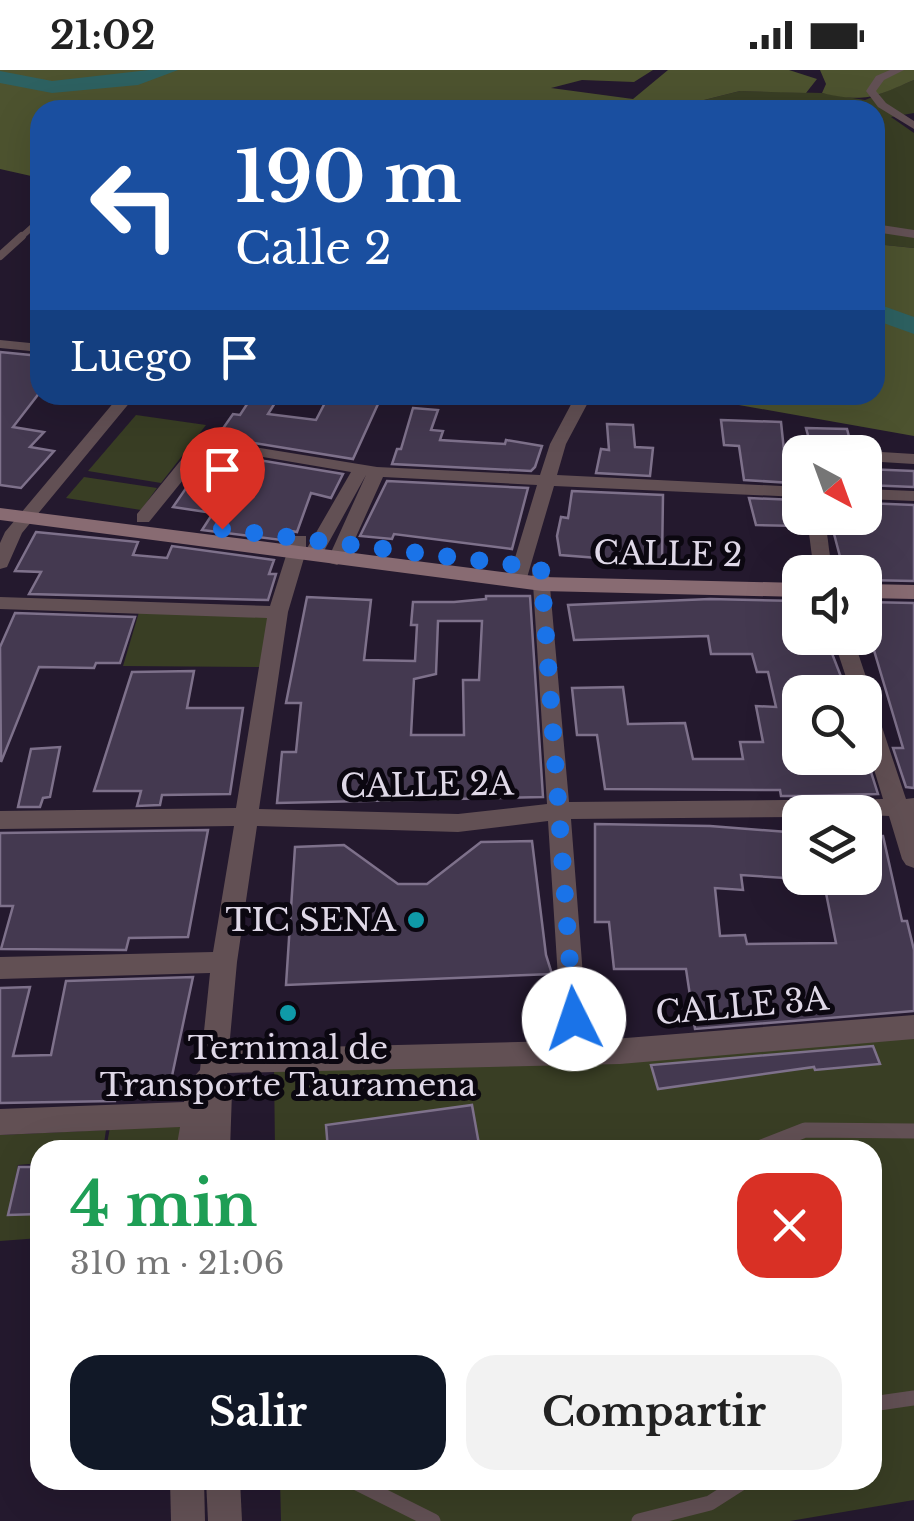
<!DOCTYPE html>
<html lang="es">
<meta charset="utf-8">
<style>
body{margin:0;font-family:"Libre Baskerville",serif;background:#f2f2f2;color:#222;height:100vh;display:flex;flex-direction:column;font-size:38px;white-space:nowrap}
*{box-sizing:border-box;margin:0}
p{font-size:32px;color:#767676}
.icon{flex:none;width:55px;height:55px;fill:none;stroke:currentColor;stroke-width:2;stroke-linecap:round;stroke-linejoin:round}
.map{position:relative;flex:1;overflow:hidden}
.side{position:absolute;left:30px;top:1070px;width:852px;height:350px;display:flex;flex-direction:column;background:#fff;border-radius:30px;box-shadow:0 10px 40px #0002}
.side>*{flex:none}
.guide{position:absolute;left:30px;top:30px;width:855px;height:305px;border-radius:30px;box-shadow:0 10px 40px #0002;background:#1a4fa0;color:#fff;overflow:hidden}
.needle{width:65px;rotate:139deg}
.tools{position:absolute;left:782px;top:365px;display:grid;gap:20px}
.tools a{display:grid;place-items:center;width:100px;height:100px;border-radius:20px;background:#fff;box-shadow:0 10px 40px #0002;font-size:50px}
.pin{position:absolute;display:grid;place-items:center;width:85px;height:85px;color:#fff;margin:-102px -42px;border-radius:50% 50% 50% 0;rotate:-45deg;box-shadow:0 0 10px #0007}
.pin .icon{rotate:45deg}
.me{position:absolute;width:110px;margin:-55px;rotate:356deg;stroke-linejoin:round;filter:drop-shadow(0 0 8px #0008)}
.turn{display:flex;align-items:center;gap:35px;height:210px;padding:0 40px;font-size:45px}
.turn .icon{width:130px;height:130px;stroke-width:2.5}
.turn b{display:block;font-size:70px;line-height:85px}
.then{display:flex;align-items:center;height:95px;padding:0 40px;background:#0003;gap:20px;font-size:38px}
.round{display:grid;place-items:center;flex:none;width:105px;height:105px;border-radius:30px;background:#f2f2f2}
.overview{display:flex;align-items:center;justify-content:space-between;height:170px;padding:0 40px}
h1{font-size:60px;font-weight:700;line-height:75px;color:#1e9e55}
.button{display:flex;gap:20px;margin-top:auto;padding:20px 40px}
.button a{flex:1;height:115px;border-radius:30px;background:#111827;color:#fff;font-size:40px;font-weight:700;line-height:115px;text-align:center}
.button a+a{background:#f2f2f2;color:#222}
.status{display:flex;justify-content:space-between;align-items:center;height:70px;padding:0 50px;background:#fff;direction:ltr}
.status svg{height:28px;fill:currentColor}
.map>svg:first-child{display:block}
</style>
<div class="status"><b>21:02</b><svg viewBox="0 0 49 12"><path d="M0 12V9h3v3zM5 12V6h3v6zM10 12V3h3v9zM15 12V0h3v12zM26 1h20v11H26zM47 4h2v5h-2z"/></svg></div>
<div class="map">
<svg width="914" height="1451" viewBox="0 0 914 1451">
<rect width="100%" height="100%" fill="#24192e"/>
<g fill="#393e24">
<path d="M914,10V43L891,47L914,63V178L875,174V40H664L740,21L822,23L865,30Z"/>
<path d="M136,345L206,355L161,413L88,401Z"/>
<path d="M84,407L157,418L141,440L66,428Z"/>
<path d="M139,542L273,543L263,597L123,596Z"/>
<path d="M914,961V1430L790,1451H281L280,1410H872V1080H275L274,997Z"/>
<path d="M181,1053L178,1080H106L110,1057Z"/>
<path d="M106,1060L103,1080H40V1093L18,1095L8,1145L40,1144V1168L0,1171V1065Z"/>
</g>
<g fill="#4d532f">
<path d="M0,0H653L634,12L582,10L551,18L633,29L668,0H789L817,9L806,23L740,21L664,40H529L511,35L502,40H40V108L0,99Z"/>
<path d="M820,0H914V10C874,27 866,33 822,23L826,14Z"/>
<path d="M875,174L914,178V366L683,325H875Z"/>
</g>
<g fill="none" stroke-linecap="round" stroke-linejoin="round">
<g fill="#2d6161" fill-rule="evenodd">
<path d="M149,0H178L138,15L52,23L0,13V1L52,11Z"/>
<path d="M875,233L914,247V264L875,250Z"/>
</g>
</g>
<g fill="#443950" stroke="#7e718b" stroke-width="2.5" fill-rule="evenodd">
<path d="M0,282L40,286V322L13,357L44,362L30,377L54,381L21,418L0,415Z"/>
<path d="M253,325H280L268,344L316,350L329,325L365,328L363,332L378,334L353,389L217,367L233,344L240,345Z"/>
<path d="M413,338L438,340L431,360L443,361L440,370L505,374L506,370L542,376L535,397L531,401L392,394L397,379H401Z"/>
<path d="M721,350L781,352L787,409L792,413L744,410L739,376L724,375Z"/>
<path d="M607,354L633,355L635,377L653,378L650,406L596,403L601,379L609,380Z"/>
<path d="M806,358L847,359L853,382L812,380Z"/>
<path d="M211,382L343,404L331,428L311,423L297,462L285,460L281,470L202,460L213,443L173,437Z"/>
<path d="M865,399L914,401V417L865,415Z"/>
<path d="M387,411L528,418L512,479L394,464L392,469L360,466Z"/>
<path d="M572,421L663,425L662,493L560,485L557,466L561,447L568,448Z"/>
<path d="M749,428L795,430L799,456L756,455Z"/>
<path d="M865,433L914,435V511L865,510V498H843L833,460H839L835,448H865Z"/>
<path d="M36,462L138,472L133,485L167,488L172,476L274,490L269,504H276L268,530L29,524L41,502L15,501Z"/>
<path d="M486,526H530L543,727L277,733L282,682H296L301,633H286L307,527L371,530L364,590L415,591L417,555H411L413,532H454L486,529ZM438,551H482L479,610H463L464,665H411L414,609L436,604Z"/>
<path d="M710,529L800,531V568H826L847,622H800V688H865V683L878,724L800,726H781L780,720L605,719L597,665H577L572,618L623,617L628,654L685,653L693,689H743L740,672H763L756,636L776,637L768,602H757L752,584H711L708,566L574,570L568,535Z"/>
<path d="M865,532L914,533V718L906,717L893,678H903L865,550Z"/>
<path d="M15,543L135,547L120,593H96L94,598L39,597L1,692L0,577Z"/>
<path d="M194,601L187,638H243L230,724L162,725L160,735L137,736L141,721H94L132,602Z"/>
<path d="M60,677L50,727L43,728L40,737H18L31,679Z"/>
<path d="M595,754L710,756L800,763V809L741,805L743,820L715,818L720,866L745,865L747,874L836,873L823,808H865V766H883L902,851H907L914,880V941L695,959L686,899H614L609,852H595Z"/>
<path d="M208,760L188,867L129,868L126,880L1,879L13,836H0V763Z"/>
<path d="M532,771L546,885L552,904L286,915L295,777L344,775L398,814H427L481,772Z"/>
<path d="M193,907L172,1006H164L159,1027L116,1026L115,1031L0,1033V918L30,917L13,986L51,985L66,911Z"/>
<path d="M873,976L880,994L815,1000L814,997L658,1019L651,995Z"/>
<path d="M472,1035L480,1080H328L326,1055Z"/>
<path d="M19,1097H40V1144L8,1145Z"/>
</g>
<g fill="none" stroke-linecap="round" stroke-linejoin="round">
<path stroke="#625054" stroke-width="6" d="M19,169L40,150"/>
<path stroke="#625054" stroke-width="8" d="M0,186L22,166"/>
<g stroke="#625054" stroke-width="15">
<path d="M754,1080L805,1060L914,1061"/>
<path d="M872,1334L914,1328"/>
<path d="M351,1410L433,1451"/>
<path d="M639,1451L710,1433L746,1410"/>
</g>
<g fill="#625054" fill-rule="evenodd">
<path d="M890,0H904L884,10L876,21L886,33L914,51V59L878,37L866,21L876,6Z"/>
<path d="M523,34L527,39L512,40Z"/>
<path d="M875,154L914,160V168L875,162Z"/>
<path d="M0,270L40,274V282L0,278Z"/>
<path d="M120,325H136L22,463L7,497L0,499V473L5,462Z"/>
<path d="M576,325H592L566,374L557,405L800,417V427L554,416L526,511L517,517L508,511L537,415L383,407L346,489L337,495L330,493L328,489L366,405L319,490L304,488L288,542L259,739L458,744L547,734L532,498L534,494H548L569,732L883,729L865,670V629L875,636L906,729L914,728V798L906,795L902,789L889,746L800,742V747L571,749L588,971L914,945V969L620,994L227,1003L232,1022L230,1080H176L180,1057L0,1065V1039L184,1032L190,1011L200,1000L210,903L0,909V887L213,882L234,756L0,759V741L236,738L267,548L0,539V527L270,536L291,470L294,466H306V480L351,402L209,378L149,452H137V444L199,368L377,397L540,405L550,374ZM548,751L562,971L229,979L237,892L257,756L458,762Z"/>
<path d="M865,381L914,384V394L865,391V382H859Z"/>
<path d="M800,382H802L800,413L791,408L788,389Z"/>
<path d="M865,419L914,421V431L865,429Z"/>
<path d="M807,448H825L832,502H814Z"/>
<path d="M833,568H853L871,622L868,627L865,628V622H851Z"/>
<path d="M170,1410H204L205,1451H171Z"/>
<path d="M206,1410H240L242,1451H208Z"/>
</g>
<g fill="#886b72" fill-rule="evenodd">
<path d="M0,438L542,507L800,513V527L542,521L0,450Z"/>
<path d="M865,514L914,515V529L865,528Z"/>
</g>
</g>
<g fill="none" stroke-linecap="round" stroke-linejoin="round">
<path stroke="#1a73e8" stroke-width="18" stroke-dasharray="0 32.4" d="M222,459L541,498L574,949"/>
</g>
<g fill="#0f9aa8" stroke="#0b0710" stroke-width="4">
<circle cx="416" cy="850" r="10"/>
<circle cx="288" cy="943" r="10"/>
</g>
<g text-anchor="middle" stroke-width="10" stroke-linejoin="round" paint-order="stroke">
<g font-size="32" fill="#dfd8e7" stroke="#0b0710">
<text transform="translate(668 484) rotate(1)" y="11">CALLE 2</text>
<text transform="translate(427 715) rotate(-1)" y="11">CALLE 2A</text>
<text transform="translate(742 936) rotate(-5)" y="11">CALLE 3A</text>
</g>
<g font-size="32" fill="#dfd8e7" stroke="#0b0710" text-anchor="end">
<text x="396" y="861">TIC SENA</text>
<text x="288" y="989" text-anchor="middle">Ternimal de<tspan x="288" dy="37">Transporte Tauramena</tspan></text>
</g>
</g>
</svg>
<div class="tools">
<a><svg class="needle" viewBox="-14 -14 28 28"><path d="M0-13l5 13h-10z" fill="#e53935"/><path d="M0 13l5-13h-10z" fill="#767676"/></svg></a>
<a><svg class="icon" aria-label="sound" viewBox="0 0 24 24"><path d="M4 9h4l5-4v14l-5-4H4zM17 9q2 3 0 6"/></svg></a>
<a><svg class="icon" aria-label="search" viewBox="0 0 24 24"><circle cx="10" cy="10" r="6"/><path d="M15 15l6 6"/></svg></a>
<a><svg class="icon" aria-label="layers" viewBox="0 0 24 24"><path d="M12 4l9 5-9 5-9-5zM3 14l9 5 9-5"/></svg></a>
</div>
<div class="pin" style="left:222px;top:459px;background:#d93025"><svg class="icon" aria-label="arrive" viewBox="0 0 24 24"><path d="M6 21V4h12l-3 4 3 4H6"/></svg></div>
<svg class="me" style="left:574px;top:949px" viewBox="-20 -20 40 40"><circle r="19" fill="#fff"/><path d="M0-13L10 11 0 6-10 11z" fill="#1a73e8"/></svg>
<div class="guide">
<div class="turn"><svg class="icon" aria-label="left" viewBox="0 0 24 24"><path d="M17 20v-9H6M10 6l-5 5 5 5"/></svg><div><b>190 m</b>Calle 2</div></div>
<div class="then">Luego<svg class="icon" aria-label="arrive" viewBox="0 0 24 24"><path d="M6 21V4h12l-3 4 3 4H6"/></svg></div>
</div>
<section class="side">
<div class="overview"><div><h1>4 min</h1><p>310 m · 21:06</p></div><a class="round" style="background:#d93025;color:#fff"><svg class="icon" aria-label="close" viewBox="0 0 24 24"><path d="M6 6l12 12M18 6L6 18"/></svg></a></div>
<div class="button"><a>Salir</a><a>Compartir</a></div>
</section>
</div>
